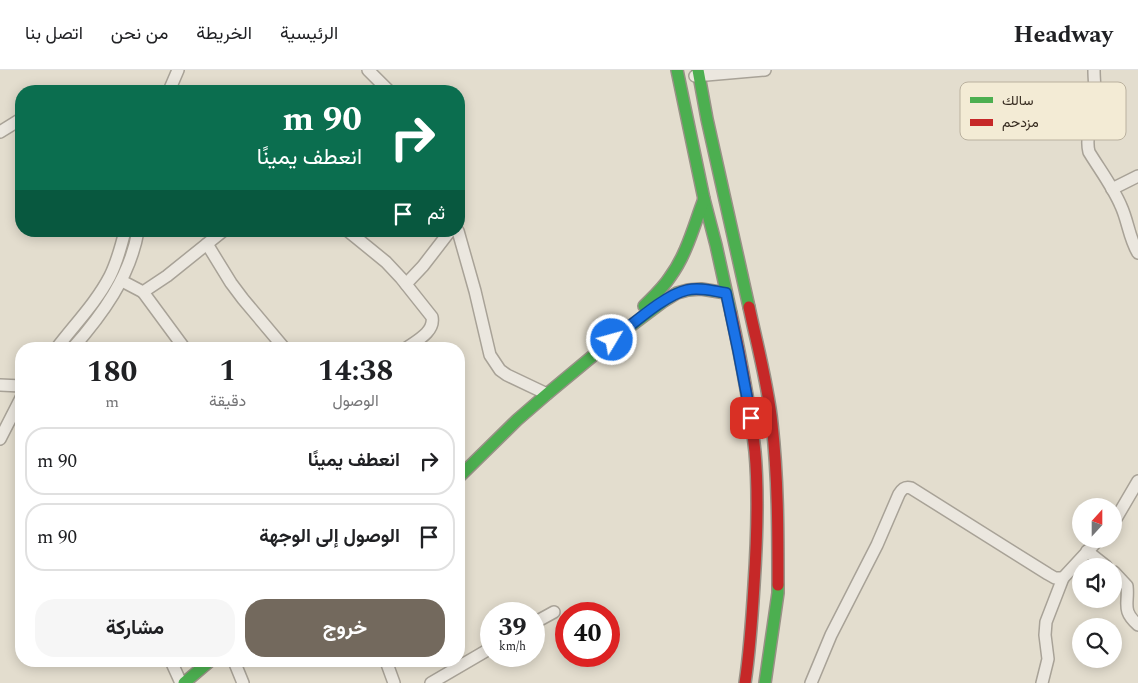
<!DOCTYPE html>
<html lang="ar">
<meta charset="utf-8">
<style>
body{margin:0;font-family:Spectral,Vazirmatn,serif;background:#f6f6f6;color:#202124;direction:rtl;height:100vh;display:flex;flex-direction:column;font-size:19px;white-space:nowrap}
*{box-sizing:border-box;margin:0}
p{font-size:16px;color:#757577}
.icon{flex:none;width:28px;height:28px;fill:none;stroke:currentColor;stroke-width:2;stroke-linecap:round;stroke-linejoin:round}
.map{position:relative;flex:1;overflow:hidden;direction:ltr}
.details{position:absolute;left:15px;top:272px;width:450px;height:325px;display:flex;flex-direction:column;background:#fff;border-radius:20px;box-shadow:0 2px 12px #0003;direction:rtl}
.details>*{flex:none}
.banner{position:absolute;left:15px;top:15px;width:450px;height:152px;border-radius:20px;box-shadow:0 2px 12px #0003;direction:rtl;background:#0b6e4f;color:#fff;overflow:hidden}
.needle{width:32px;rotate:21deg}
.buttons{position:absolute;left:1072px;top:428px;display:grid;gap:10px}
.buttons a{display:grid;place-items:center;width:50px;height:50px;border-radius:50%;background:#fff;box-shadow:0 2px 12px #0003;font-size:25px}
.speed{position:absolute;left:480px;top:532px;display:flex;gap:10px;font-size:25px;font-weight:700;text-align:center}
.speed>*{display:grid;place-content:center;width:65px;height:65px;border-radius:50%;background:#fff;box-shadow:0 2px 12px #0003;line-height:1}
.speed small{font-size:12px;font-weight:400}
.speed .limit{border:8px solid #d22;background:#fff;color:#111}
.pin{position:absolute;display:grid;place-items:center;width:42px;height:42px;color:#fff;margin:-21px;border-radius:10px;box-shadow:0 2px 8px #0006}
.me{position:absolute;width:55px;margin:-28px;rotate:53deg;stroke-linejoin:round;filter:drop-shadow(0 0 4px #0008)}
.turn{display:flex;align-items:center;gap:18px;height:105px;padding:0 20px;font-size:22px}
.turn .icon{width:65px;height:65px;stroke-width:2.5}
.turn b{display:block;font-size:35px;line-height:42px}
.then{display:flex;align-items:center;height:48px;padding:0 20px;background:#0003;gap:10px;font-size:19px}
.eta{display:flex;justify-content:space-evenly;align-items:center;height:85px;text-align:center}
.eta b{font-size:30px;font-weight:700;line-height:35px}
.button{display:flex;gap:10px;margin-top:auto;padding:10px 20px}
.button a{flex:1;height:58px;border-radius:20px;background:#73695d;color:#fff;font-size:20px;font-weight:700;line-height:58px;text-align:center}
.button a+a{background:#f6f6f6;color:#202124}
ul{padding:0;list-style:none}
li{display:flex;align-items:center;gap:15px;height:68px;margin:0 10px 8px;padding:0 10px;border:2px solid #e0e0e0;border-radius:20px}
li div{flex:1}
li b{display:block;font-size:19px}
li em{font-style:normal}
header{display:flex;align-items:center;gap:30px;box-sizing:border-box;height:70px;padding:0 25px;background:#fff;border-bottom:1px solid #e0e0e0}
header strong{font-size:24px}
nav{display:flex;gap:28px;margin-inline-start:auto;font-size:18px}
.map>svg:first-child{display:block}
</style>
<header>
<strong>Headway</strong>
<nav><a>الرئيسية</a><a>الخريطة</a><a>من نحن</a><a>اتصل بنا</a></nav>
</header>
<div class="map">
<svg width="1138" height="613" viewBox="0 0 1138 613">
<rect width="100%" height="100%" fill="#e3ddce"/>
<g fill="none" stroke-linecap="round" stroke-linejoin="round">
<g stroke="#a8a297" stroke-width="14">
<g id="street">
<path d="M368,0L389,21"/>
<path d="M1094,0C1094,12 1096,24 1095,35C1093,51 1085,66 1089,82C1100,100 1113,117 1121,136C1128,151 1129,168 1138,183"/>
<path d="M695,6L765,0"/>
<path d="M169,21L178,0"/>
<path d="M0,62L21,49"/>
<path d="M1112,119L1138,106"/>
<path d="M348,161L386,192L401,208L432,247C435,262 416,271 405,279"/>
<path d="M458,161L475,221L490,285L500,300L507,305L547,324"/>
<path d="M207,174L231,213L243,229L285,279"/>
<path d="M122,211L143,222L167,206L223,161"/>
<path d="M406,214L423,196L450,161"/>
<path d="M143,222L185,279"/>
<path d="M56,279C74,255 96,233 110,206C117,192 121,177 125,161"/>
<path d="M72,279C102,245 130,207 138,161"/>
<path d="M0,315L21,316"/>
<path d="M0,369L21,328"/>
<path d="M1114,452L1138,411"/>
<path d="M1087,481L1106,496"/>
<path d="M1114,502L1127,516C1129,534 1121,540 1138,555"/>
<path d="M534,553L554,542"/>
<path d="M171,591L181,613"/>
<path d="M234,591L243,613"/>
<path d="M386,591L394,613"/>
<path d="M431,613L491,578"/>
<path d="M811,613L831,565L877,475L899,424C902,419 905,416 911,418L1048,504L1055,508H1063"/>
<path d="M1042,613L1048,589L1045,565L1046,552L1063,508L1099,469"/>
</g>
</g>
<g stroke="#989186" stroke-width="14">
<g id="fast">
<path d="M677,0L704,129L716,175L731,243"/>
<path d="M698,0L707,49L749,237"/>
<path d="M644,236C653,227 663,218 670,207C687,184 694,155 704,129"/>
<path d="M459,407L517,350L547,324L612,270L664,231L677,223L688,220L701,219L726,223"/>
<path d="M184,613L210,591"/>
<path d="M765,613L778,523V515"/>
</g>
</g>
<g stroke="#989186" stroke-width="14">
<g id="jam">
<path d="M749,237C757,275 768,314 772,354C778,407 778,461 778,515"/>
<path d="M731,243C741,289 750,335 755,382C759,426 757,470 754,515C752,548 750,580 745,613"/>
</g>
</g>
<use href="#street" stroke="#ebe7df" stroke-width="11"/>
<use href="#fast" stroke="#4caf50" stroke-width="11"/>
<use href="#jam" stroke="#c62828" stroke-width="11"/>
</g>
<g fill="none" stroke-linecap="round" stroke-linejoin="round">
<g stroke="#114b97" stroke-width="12">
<path id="route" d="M612,270C631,256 664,225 687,220C700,217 713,221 726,223L738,280L751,348"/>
</g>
<use href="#route" stroke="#1a73e8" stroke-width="9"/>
</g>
<rect x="960" y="12" width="166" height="58" rx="8" fill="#f3ebd5" stroke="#bab19f" stroke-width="1"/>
<rect x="970" y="27" width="23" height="6" fill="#4caf50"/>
<rect x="970" y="49" width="23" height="7" fill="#c62828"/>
<g font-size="14" fill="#362b20">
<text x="1002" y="35">سالك</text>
<text x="1002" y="57">مزدحم</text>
</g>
</svg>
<div class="buttons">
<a><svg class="needle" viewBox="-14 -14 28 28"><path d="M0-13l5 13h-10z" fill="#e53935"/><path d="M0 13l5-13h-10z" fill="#757577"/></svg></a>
<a><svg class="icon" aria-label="sound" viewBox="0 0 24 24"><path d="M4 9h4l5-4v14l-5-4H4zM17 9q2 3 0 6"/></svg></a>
<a><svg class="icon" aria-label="search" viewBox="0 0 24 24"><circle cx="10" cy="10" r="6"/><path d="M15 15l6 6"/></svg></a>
</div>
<div class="speed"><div>39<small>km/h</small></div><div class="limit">40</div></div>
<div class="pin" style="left:751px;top:348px;background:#d93025"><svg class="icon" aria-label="arrive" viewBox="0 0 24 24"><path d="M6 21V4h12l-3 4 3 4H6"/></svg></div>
<svg class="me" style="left:612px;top:270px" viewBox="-20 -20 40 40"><circle r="17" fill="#1a73e8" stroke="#fff" stroke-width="3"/><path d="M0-11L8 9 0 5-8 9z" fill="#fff"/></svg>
<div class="banner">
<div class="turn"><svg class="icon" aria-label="right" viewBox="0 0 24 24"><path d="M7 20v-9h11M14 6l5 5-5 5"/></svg><div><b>90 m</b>انعطف يمينًا</div></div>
<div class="then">ثم<svg class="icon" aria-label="arrive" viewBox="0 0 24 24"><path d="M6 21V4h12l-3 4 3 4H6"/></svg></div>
</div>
<section class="details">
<div class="eta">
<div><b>14:38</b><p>الوصول</p></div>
<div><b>1</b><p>دقيقة</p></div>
<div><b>180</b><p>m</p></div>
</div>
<ul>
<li><svg class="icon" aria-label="right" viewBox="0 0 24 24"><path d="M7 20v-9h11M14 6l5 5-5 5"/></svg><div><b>انعطف يمينًا</b></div><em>90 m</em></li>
<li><svg class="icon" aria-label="arrive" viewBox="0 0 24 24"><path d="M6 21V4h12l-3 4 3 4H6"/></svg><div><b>الوصول إلى الوجهة</b></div><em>90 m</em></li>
</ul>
<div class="button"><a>خروج</a><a>مشاركة</a></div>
</section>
</div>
